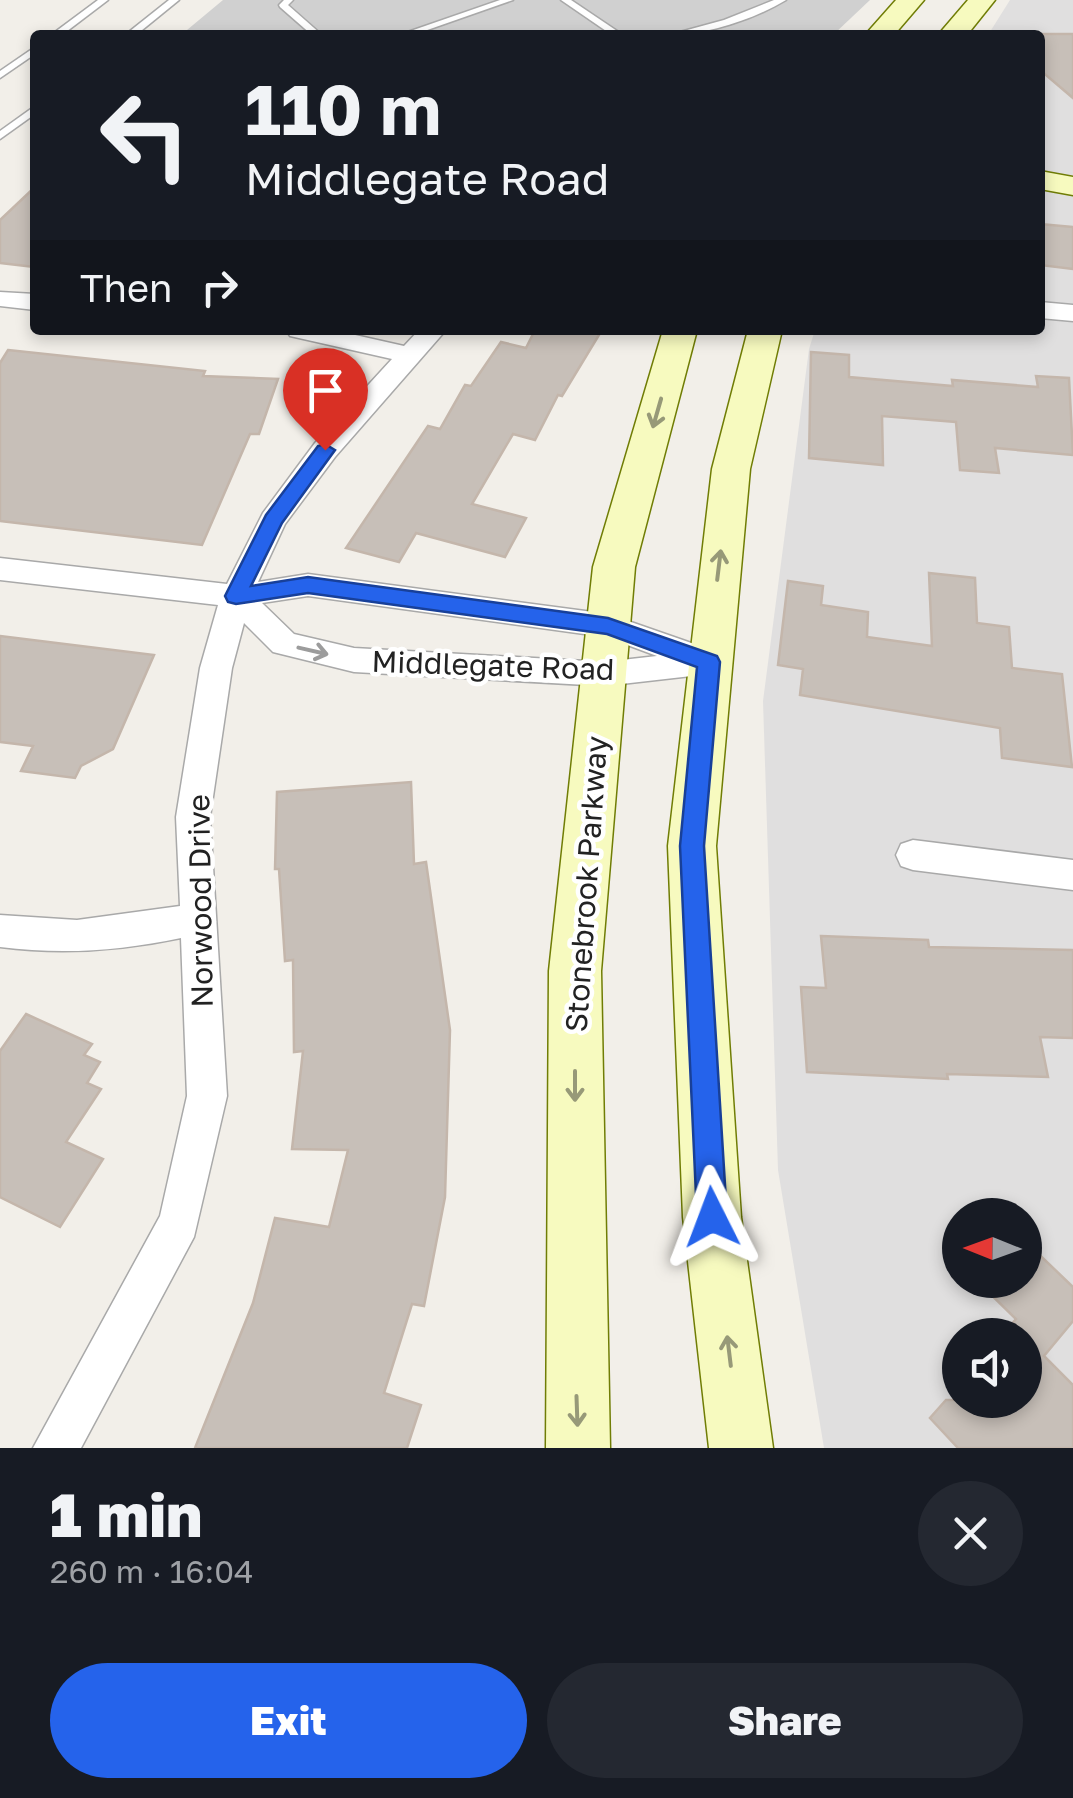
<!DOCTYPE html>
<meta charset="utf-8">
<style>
body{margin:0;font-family:"Golos Text",sans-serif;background:#242831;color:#f1f3f6;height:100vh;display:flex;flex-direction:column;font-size:38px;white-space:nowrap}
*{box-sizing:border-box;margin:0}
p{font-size:32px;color:#9ea1a6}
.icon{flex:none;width:55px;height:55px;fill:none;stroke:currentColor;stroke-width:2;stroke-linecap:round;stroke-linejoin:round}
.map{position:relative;height:1448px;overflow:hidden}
.drawer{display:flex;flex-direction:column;background:#171b24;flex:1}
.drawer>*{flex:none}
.hud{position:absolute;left:30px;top:30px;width:1015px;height:305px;border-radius:10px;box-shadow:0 5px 15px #0003;background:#171b24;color:#f1f3f6;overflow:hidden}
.needle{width:65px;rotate:271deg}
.fabs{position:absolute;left:942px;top:1198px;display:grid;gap:20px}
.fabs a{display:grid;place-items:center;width:100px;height:100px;border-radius:50%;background:#171b24;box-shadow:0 5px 15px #0003;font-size:50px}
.pin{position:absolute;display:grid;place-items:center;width:85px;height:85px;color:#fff;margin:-102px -42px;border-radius:50% 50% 50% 0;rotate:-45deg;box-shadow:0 0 10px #0007}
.pin .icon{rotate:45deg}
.me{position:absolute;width:110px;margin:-55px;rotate:357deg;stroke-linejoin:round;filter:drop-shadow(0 0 8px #0008)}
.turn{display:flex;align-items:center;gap:35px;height:210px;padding:0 50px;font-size:45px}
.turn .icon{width:130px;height:130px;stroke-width:2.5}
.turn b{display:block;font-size:70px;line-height:85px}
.then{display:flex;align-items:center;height:95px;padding:0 50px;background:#0003;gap:20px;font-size:38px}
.round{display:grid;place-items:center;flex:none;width:105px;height:105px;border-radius:52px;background:#242831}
.headline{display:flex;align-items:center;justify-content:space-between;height:170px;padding:0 50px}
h1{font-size:60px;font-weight:800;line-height:75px}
.primary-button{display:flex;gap:20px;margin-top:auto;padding:20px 50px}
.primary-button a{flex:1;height:115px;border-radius:60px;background:#2563eb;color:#fff;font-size:40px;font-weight:800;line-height:115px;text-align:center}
.primary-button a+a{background:#242831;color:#f1f3f6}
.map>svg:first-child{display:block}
</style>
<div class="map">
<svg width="1073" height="1448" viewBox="0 0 1073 1448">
<rect width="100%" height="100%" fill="#f2efe9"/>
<path fill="#e0dfdf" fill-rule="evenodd" d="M1010,0H1073V1448H824L778,1170L763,701L809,349L815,330H1040V35H988ZM960,1215H1025V1280H960ZM960,1335H1025V1400H960Z"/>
<path fill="#d0d0d0" d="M223,0H870L833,35H181Z"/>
<g fill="#c7bfb8" stroke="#c4b6ab" stroke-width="2.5">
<path d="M1073,34V98L1040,70V34Z"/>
<path d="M35,187V267L0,263V220Z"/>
<path d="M1040,224L1073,227V269L1040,265Z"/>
<path d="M535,330H602L562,396L558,395L535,440L513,434L472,504L526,518L505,557L416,533L399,562L346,548L428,426L440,429L465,385L471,386L501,342L526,348Z"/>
<path d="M8,350L205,371L203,376L278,379L259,434H250L202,545L0,521V363Z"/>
<path d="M811,352L849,355V377L953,386L952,380L1038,387L1036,376L1069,378L1073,455L995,448L999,473L960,470L956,422L882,416L883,465L809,458Z"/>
<path d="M929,573L975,578L977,623L1009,627L1012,668L1062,674L1072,767L1002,758L1000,728L800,695L803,669L778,665L788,581L823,586L821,605L868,612L867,637L932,646Z"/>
<path d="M0,636L154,655L113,749L81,766L75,778L21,771L33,746L0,742Z"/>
<path d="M411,782L414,864L426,862L450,1030L445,1197L424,1306L412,1304L384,1393L421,1405L407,1448H195L253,1303L275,1218L329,1227L348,1150L292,1149L303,1051L294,1052L293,960L285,961L279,869H275L277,792Z"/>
<path d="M821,936L928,940L929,947L1073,950V1038L1040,1037L1048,1077L947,1074L948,1079L807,1072L801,987L826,988Z"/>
<path d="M26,1014L92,1044L84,1055L100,1062L87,1083L101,1089L66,1142L103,1159L60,1227L0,1197V1051Z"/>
<path d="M1025,1241L1073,1287V1321L1044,1356L1073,1385V1448H958L930,1418L946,1400H1025V1335H1002L1016,1319L976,1280H1025Z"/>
</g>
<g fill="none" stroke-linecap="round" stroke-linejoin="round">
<g stroke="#a9a9a9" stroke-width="3">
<g id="lane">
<path d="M98,0H108L62,35H51Z"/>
<path d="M169,0H179L136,35H125Z"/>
<path d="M284,0H293L288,5L322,35H312L280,7L279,5Z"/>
<path d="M500,0H513L413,35H399Z"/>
<path d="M561,0H571L623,35H612Z"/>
<path d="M774,0H786C754,19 708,35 669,35L724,20Z"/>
<path d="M35,47V54L0,78V71Z"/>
<path d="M35,106V114L0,139V131Z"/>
</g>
</g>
<g stroke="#a9a9a9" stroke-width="3">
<g id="street">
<path d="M0,292L35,294V310L0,306Z"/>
<path d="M1040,302L1073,305V321L1040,318Z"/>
<path d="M286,330H333L404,346L419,330H446L335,457L285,524L258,582L308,574L608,614L720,653L725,662L720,671L709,674L604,686L354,672L273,652L244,623L232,668L210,817L227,1096L194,1237L81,1448H33L160,1216L187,1096L181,938C120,951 62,955 0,947V915L77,920L180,906L176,817L200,668L218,605L0,580V558L227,584L263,513L315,443L392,359L290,336ZM308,596L606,637L657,656L604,662L354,648L294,634L262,603Z"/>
<path d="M913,840L1073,860V890L913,870L901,866L896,855L901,844Z"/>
</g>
</g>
<g stroke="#707d05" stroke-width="3">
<g id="secondary">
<path d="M896,0H924L894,35H865Z"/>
<path d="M968,0H995L967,35H938Z"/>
<path d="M1040,171L1073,177V195L1040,189Z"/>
<path d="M663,330H697L635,567L601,971L610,1448H546L549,971L593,567Z"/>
<path d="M748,330H782L750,469L716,846L741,1217L773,1448H709L683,1217L668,846L712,469Z"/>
</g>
</g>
<use href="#lane" fill="#fff" fill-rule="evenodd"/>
<use href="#street" fill="#fff" fill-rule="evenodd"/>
<use href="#secondary" fill="#f7fabf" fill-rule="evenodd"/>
</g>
<defs><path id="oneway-shaft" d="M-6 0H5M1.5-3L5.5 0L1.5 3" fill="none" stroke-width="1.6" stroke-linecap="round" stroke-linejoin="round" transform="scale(2.5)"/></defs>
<g stroke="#979978">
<use href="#oneway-shaft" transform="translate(657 413) rotate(106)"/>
<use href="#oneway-shaft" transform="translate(719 565) rotate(-83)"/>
<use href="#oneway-shaft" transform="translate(575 1086) rotate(90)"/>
<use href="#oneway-shaft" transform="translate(729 1351) rotate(-97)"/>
<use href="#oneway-shaft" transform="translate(577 1411) rotate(88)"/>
</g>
<use stroke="#9c9c9c" href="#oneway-shaft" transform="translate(313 651) rotate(13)"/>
<path fill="#2563eb" stroke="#184099" stroke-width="2.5" d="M325,444L335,450L282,523L251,586L308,577L608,618L717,656L720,662L704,846L727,1217L722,1227L712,1232L702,1227L697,1217L680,846L697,667L607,634L308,593L236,604L228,602L225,596L266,515L318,446Z"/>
<g text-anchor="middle" stroke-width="9" stroke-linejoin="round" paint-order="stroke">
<g font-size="30" fill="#222" stroke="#fff">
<text transform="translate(493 666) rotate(2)" y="10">Middlegate Road</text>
<text transform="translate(587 884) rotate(-86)" y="10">Stonebrook Parkway</text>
<text transform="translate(201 901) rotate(-91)" y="10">Norwood Drive</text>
</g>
</g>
</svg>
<div class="fabs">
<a><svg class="needle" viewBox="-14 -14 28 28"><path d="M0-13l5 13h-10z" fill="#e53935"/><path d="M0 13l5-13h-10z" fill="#9ea1a6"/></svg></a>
<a><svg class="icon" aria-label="sound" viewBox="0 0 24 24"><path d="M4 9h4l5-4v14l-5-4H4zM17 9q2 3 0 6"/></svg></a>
</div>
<div class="pin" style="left:325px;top:450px;background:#d93025"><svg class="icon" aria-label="arrive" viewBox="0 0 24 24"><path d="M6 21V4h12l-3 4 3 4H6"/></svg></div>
<svg class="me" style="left:712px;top:1217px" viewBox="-20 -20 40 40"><path d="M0-17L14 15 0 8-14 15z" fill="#2563eb" stroke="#fff" stroke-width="4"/></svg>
<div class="hud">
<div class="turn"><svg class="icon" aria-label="left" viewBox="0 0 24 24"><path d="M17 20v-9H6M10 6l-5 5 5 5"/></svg><div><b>110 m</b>Middlegate Road</div></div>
<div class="then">Then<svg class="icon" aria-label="right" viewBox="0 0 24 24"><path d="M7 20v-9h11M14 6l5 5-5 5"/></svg></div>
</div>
</div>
<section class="drawer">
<div class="headline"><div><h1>1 min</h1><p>260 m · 16:04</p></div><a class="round"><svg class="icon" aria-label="close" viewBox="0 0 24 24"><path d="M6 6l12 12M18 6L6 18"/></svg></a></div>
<div class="primary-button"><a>Exit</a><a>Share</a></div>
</section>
